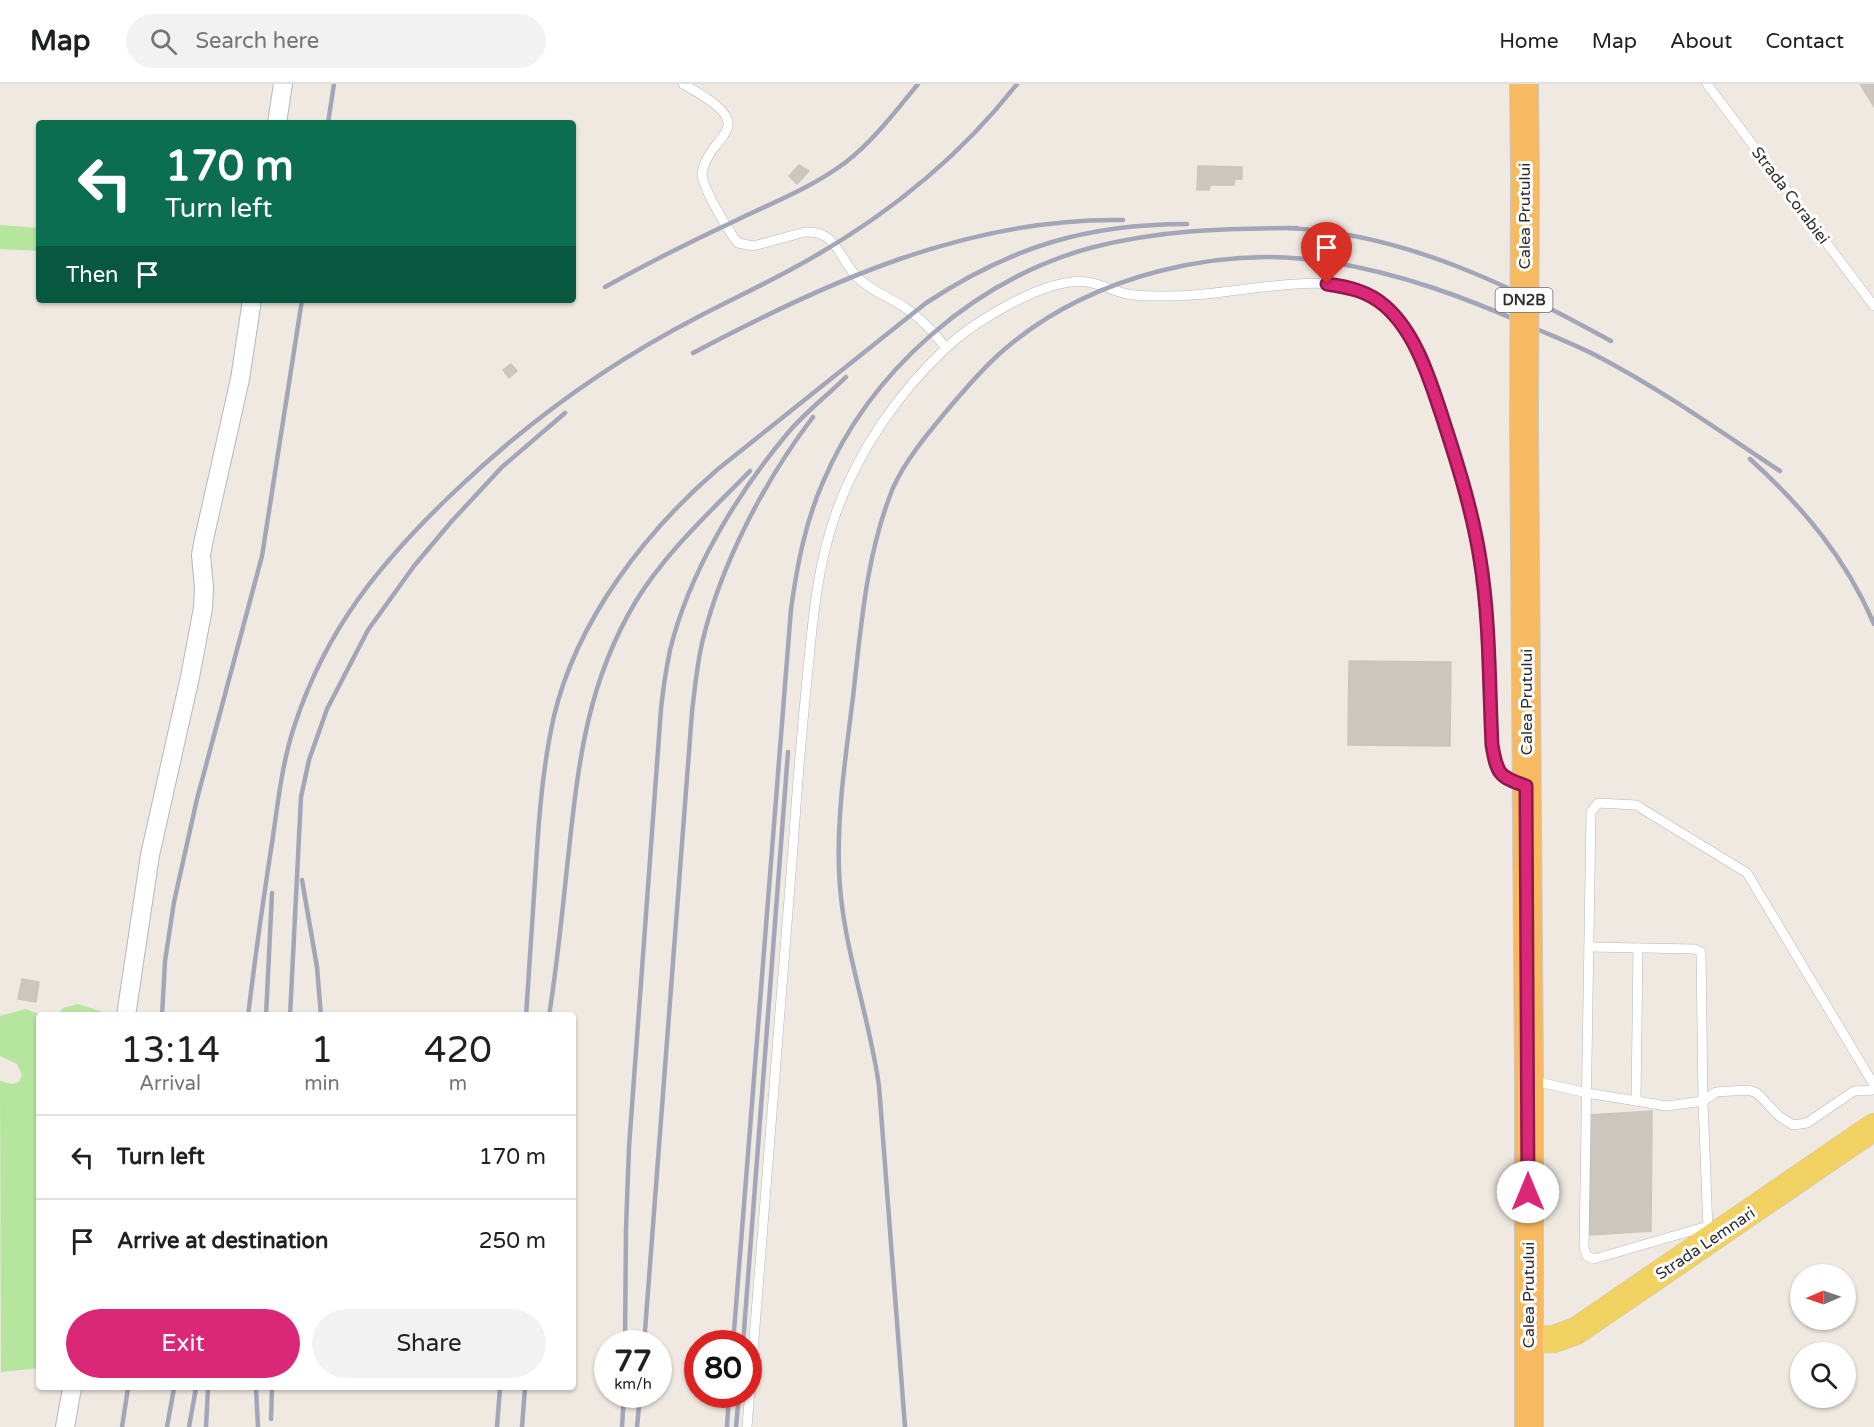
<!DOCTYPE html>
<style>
body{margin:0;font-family:"Varela Round",sans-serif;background:#f2f2f2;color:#202124;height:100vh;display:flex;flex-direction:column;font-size:22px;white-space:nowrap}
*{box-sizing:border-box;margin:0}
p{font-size:20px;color:#757577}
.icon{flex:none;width:33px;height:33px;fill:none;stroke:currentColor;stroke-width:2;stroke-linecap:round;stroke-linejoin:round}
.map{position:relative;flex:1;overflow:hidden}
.drawer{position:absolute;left:36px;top:928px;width:540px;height:378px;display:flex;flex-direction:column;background:#fff;border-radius:6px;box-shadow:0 2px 4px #0004}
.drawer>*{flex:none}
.guide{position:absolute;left:36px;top:36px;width:540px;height:183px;border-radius:6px;box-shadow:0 2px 4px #0004;background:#0b6e4f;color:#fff;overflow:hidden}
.needle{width:39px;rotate:268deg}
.fabs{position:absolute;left:1790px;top:1180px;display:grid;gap:12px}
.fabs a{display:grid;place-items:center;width:66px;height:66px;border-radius:50%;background:#fff;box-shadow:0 2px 4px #0004;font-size:30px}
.speed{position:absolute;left:594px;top:1246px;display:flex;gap:12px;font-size:30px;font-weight:700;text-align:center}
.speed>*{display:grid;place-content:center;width:78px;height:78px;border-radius:50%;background:#fff;box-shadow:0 2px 4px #0004;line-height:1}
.speed small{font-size:15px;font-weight:400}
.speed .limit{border:9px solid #d22;background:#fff;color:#111}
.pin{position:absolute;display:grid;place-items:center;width:51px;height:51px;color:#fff;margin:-62px -26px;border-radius:50% 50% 50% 0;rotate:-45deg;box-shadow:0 0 6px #0007}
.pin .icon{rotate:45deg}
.me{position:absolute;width:66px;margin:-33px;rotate:0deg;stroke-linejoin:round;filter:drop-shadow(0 0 4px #0008)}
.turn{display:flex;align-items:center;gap:21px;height:126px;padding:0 30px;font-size:27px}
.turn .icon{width:78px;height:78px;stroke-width:2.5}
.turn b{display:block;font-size:42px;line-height:51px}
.then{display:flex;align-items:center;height:57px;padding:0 30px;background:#0003;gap:12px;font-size:22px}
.eta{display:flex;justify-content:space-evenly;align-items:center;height:102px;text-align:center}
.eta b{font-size:36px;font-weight:600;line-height:42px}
.cta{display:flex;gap:12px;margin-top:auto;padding:12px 30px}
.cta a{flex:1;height:69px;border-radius:36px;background:#db2777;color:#fff;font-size:24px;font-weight:600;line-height:69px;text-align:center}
.cta a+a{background:#f2f2f2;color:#202124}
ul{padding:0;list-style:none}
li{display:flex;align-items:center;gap:18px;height:84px;padding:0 30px;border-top:2px solid #e0e0e0}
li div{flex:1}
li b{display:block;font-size:22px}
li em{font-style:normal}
header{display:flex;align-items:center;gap:36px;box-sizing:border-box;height:84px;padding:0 30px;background:#fff;border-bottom:2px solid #e0e0e0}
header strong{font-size:28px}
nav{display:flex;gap:33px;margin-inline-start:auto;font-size:21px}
.search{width:420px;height:54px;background:#f2f2f2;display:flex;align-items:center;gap:15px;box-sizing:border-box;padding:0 21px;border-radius:33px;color:#757577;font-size:22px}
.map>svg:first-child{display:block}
</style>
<header>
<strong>Map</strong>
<div class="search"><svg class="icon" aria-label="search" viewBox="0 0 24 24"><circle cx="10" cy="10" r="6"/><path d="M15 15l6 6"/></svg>Search here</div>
<nav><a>Home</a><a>Map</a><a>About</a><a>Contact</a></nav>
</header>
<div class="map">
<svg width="1874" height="1343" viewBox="0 0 1874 1343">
<rect width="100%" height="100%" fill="#efe9e1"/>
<g fill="#b6e59e">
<path d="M0,141L39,144V167L0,165Z"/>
<path d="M78,920L103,928L105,931H57L63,924Z"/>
<path d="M26,925L41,931L39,932V1284L1,1288L0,997L12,1000L19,998L22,991L17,980L0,972V932Z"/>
</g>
<g fill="#cbc7bf" stroke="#cbc5ba" stroke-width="1.5">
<path d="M1860,0H1874V23Z"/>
<path d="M799,81L809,87L797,100L789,92Z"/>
<path d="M1198,82L1242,83V95H1235L1234,101H1210L1209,106H1197Z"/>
<path d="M511,280L517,287L509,294L503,286Z"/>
<path d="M1349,577L1451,578L1450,662L1348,661Z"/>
<path d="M22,895L39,898L36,918L18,915Z"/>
<path d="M1652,1027L1651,1147L1590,1151L1589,1031Z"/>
</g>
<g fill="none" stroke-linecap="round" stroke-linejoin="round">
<g stroke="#b4b7c1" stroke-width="10">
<g id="service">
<path d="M683,0C696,8 731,25 728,42C727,50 718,58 713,65C708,72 703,81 702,90C702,103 729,148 738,159L753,162L805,148C837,146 839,175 857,193C872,208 890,213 907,225C922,235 935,250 946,264"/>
<path d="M1707,0L1874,222"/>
<path d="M1589,863L1695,865L1701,868L1703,1017L1708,1146"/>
<path d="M1531,996L1587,1009L1667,1022L1703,1017L1716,1008L1748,1006L1757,1009L1779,1032L1793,1041L1807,1039L1854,1007L1874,1006"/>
<path d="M1636,1017L1638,864"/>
<path d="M1708,1142L1594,1175L1587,1172L1584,1164L1591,728L1598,719L1636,721L1747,789L1874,1001"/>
<path d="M747,1343C762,1150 777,957 793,764C797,704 802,644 808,585C813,532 818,479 836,429C858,367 898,309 946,264C975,237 1046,193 1087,198C1101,200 1113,207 1127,210C1137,212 1148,212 1158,212C1194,213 1228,207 1263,203C1294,200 1327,195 1357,206C1378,214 1393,228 1405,246C1423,272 1433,303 1443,333C1465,401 1482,468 1485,539C1487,565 1487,669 1497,686C1503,695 1515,699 1524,701"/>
</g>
</g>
<g stroke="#b4b7c1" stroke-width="20">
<g id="minor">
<path d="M277,39L283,0"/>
<path d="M126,932L150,771L190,593L203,524L204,504L201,471L204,455L240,295L252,216"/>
<path d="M65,1343L72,1304"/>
</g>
</g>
<g stroke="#c9c9c9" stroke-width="28">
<path id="primary" d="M1528,1256L1554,1255L1576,1247L1874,1043"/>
</g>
<g stroke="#c9c9c9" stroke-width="30">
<g id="trunk">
<path d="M1524,0L1525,93"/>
<path d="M1524,339L1529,996V1343"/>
</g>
</g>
<use href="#service" stroke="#fff" stroke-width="9"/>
<use href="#minor" stroke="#fff" stroke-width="18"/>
<use href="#primary" stroke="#f2d163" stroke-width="27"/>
<use href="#trunk" stroke="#f8ba60" stroke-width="28"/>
<g stroke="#a3a6b8" stroke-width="4.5">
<path d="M328,39L334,0"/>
<path d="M1288,144C1403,149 1512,202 1611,257"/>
<path d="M605,203C648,179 692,157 737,136C774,118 813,103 846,78C874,56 896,27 918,0"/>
<path d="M693,269C826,198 970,133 1123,136"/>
<path d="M1750,375C1802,422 1846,474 1874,540"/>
<path d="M302,796L317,883L321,932"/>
<path d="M162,932L165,877L174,818L197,715L262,472L302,216"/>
<path d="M248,932C255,874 263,817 272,759C278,719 282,678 295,640C327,543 381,478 453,409C527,338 607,280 698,233C728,217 759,203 790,186C876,140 956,78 1017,0"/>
<path d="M266,932L272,809"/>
<path d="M290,932L301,713L309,676L327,625L368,546L414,482L451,438L502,383L565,329"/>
<path d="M526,932C529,881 533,831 536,781C539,731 543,681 554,632C577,536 645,448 718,385L926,219C1011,163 1086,140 1187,140"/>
<path d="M549,932C558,876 563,820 569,765C579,674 588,597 636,517C666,468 710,428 750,387"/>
<path d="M625,1260L626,1144L629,1063L661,625C663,605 666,586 670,566C689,489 736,411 787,350C804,329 827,312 846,293"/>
<path d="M644,1260L692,628C695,603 697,579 703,555C722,478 765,396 813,333"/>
<path d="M733,1260L791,525C797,482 805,439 823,398C870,287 974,196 1090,164C1158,146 1227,144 1297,144"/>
<path d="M743,1260L788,668"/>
<path d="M256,1304L258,1343"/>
<path d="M271,1335L272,1304"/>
<path d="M122,1343L128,1304"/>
<path d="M167,1343L174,1304"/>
<path d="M189,1343L196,1304"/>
<path d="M206,1343L208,1304"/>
<path d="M497,1343L500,1304"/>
<path d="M522,1343L525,1304"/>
<path d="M622,1343L624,1311"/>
<path d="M637,1343L640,1311"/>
<path d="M727,1343L729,1311"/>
<path d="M736,1343L739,1311"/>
<path d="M905,1343L879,1002C869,929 841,859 839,785C837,728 846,670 853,613C861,543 866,470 893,404C906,375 929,348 949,324C967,303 985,282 1006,264C1091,192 1220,160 1329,178C1400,189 1467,214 1532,243C1555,253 1578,262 1599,273C1662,306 1721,348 1780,387"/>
</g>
<g stroke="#c9c9c9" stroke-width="30" stroke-linecap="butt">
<path id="trunk-bridge" d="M1524,339L1525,93"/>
</g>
<use href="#trunk-bridge" stroke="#f8ba60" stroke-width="28"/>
</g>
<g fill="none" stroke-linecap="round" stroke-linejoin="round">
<g stroke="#8e194d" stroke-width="15">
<path id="route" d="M1327,200C1348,203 1368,207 1385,222C1414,247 1428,290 1440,326C1456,375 1472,424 1480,475C1490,536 1489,600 1492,661C1497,690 1499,693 1526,702L1528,1108"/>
</g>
<use href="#route" stroke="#db2777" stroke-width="10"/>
</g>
<g text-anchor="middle" stroke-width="6" stroke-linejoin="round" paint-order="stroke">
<rect fill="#fff" stroke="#6d6d6d" stroke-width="1.5" x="1495.5" y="204" width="57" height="24" rx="4.5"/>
<g font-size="15" font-weight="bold" fill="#2e2e2e">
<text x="1524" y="221">DN2B</text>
</g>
<g font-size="16" fill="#2e2e2e" stroke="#fff">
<text transform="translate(1791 111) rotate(53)" y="6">Strada Corabiei</text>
<text transform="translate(1524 132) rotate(-90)" y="6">Calea Prutului</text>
<text transform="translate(1526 618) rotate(-90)" y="6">Calea Prutului</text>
<text transform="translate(1705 1159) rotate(-34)" y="6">Strada Lemnari</text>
<text transform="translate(1528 1211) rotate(-90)" y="6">Calea Prutului</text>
</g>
</g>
</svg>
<div class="fabs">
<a><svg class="needle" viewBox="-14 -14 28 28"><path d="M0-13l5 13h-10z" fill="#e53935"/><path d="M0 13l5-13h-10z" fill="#757577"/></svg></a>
<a><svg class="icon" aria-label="search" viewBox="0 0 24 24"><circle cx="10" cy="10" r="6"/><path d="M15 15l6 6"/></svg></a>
</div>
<div class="speed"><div>77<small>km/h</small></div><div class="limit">80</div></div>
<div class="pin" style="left:1327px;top:200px;background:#d93025"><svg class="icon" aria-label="arrive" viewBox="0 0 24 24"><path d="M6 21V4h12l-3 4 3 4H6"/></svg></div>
<svg class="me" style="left:1528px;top:1108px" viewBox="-20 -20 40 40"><circle r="19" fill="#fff"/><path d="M0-13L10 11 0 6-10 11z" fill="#db2777"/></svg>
<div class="guide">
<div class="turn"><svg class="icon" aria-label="left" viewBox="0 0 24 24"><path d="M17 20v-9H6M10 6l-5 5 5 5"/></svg><div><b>170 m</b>Turn left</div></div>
<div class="then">Then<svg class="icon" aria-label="arrive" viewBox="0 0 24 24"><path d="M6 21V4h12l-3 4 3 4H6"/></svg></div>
</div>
<section class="drawer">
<div class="eta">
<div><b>13:14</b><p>Arrival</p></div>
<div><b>1</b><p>min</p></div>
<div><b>420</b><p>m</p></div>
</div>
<ul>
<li><svg class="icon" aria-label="left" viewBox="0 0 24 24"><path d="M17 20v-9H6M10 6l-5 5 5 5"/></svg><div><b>Turn left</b></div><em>170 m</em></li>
<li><svg class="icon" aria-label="arrive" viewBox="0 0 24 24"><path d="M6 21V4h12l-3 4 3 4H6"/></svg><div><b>Arrive at destination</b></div><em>250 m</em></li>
</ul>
<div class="cta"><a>Exit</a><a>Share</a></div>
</section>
</div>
